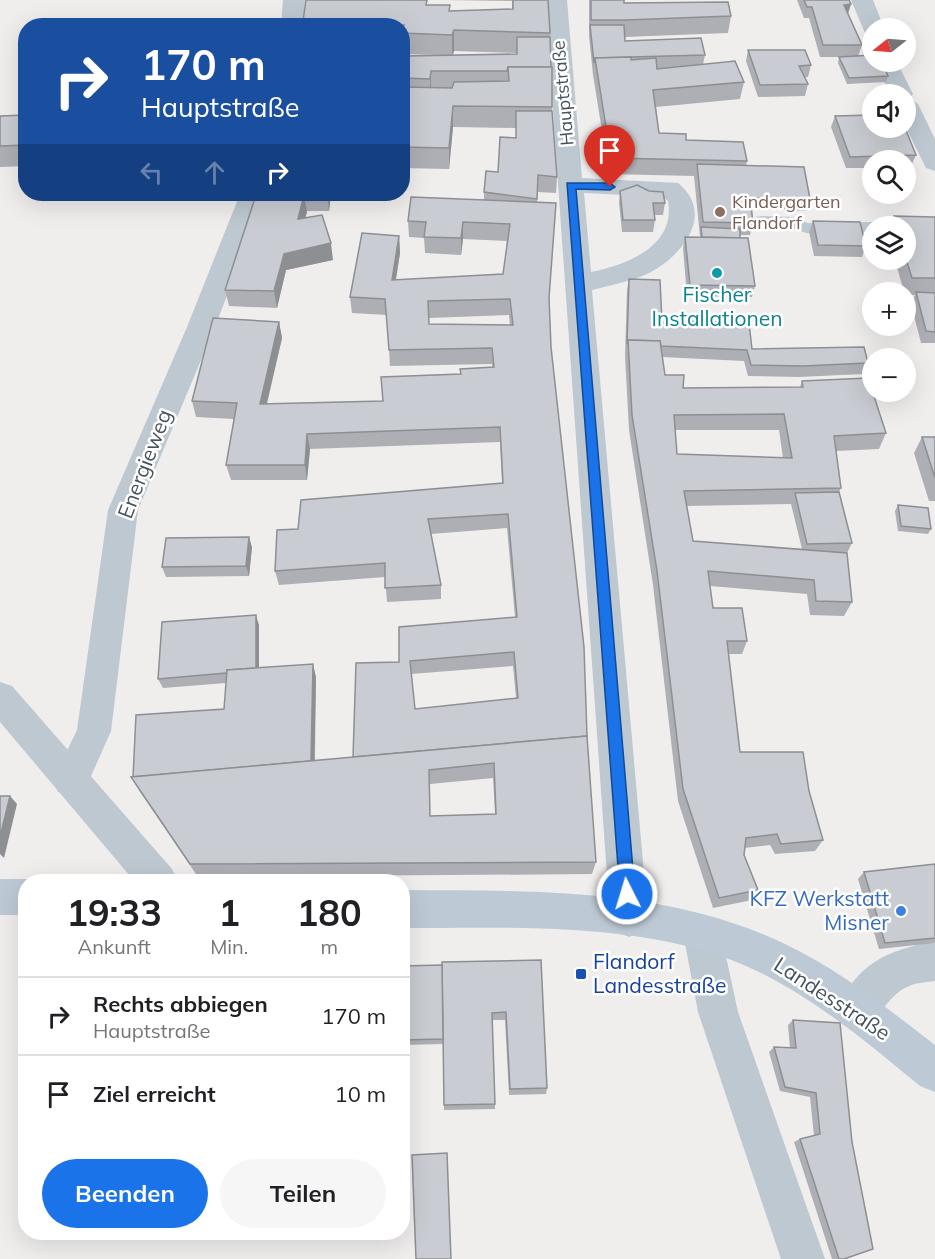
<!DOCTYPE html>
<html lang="de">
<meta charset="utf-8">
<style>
body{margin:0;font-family:Mulish,sans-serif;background:#f6f6f6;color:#202124;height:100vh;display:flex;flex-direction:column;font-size:22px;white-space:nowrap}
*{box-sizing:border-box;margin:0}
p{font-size:20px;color:#757577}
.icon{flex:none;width:33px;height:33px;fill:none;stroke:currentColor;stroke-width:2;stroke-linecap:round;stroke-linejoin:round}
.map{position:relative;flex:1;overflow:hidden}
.sheet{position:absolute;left:18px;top:874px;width:392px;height:366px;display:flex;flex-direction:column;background:#fff;border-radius:24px;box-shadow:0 6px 24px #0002}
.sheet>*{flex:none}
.guide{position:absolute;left:18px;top:18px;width:392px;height:183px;border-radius:24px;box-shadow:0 6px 24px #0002;background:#1a4fa0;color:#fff;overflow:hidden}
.needle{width:39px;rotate:253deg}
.fabs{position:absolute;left:862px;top:18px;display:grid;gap:12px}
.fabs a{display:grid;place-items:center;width:54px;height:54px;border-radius:50%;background:#fff;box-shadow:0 6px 24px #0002;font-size:30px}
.pin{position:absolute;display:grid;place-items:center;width:51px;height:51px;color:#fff;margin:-62px -26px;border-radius:50% 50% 50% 0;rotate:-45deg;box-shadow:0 0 6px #0007}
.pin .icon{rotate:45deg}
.me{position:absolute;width:66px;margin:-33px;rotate:355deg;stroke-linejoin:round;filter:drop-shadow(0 0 4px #0008)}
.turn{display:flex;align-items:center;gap:21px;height:126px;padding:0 24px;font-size:27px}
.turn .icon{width:78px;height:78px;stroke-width:2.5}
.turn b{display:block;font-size:42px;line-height:51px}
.lanes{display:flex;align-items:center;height:57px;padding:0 24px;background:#0003;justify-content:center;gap:30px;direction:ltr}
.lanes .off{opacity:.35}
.eta{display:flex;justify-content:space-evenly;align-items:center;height:102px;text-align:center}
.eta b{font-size:36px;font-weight:700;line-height:42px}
.cta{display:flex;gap:12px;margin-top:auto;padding:12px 24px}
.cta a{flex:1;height:69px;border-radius:36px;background:#1a73e8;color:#fff;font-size:24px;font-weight:700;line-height:69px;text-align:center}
.cta a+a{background:#f6f6f6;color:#202124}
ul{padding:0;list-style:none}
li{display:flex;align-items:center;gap:18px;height:78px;padding:0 24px;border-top:2px solid #e0e0e0}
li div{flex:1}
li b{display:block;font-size:22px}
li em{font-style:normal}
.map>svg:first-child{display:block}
</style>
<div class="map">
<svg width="935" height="1259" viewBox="0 0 935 1259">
<rect width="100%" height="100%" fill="#f0eded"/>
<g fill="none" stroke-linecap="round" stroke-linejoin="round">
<path fill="#bdc8d0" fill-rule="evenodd" d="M761,216L793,217L808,223L873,222L881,226H873V232L806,233L790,227L755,225L753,221L755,217Z"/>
<g fill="#bdc8d0" fill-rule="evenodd">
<path d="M283,0H305L303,26H281Z"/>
<path d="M545,0H567L582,178L678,183C715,213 684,254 651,272C633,281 612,285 592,290L648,918L643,931L629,937L615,931L610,918ZM584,193L663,197L668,201C676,246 627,265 591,272Z"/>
<path d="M851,0H873L884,28H873V35L865,33Z"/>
<path d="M875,62H897L913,94L910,98L918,104L935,139V171L926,168L906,128V94H890Z"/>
<path d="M240,194H266L215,327L138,510L111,731L84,792L71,796L58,792L53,780L77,730L108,510L187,327Z"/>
<path d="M702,914L716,920L721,933L738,1012L825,1259H781L698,1012L683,933L688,920Z"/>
<path d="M935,941V981C926,982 914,983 907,987C885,997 881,1021 857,1031L843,1025L837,1011C857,962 887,951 935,941Z"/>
</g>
<path fill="#bdc8d0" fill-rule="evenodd" d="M0,682L12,686L172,869L178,882H135L0,722Z"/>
<g fill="#bdc9d5" fill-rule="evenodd">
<path d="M0,879H26L35,882H26V915H0Z"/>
<path d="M402,890C531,891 666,887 785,944C840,970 887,1008 935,1045V1092L920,1086C869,1044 817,1000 757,971C653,921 515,928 402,928Z"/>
</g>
</g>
<g fill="#adafb5" fill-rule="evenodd">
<path d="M442,0H548L550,33L552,111L557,177L556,193L538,192L537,202L549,298L551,347L587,736L596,862L592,874L198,877L140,792L131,777H133L224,709L226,683L163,688L158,679L259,625V668L316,677L315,761L353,757L399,662L515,617L507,528L431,534L441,585V599L387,602L385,577L279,585L275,571L298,529L502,483L500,442L310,449L307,480H231L226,465L234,419L196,417L192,401L279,322L282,338L267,404L383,401L460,374L492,367V364L390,366L387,315L352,313L350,297L399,236L400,253L396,280L503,274L507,241L463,239L461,255L425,253L424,238L409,237L408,221L484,200V192L498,172L516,138V128L453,127L449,169L402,168V98H405V95H404L403,78L436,55L403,54L402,26H303V21L429,5L450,11L512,10V1ZM454,51L516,53V54L453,55ZM509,315L510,325L429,324V318ZM513,666L516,698L415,709L411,674ZM493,778L495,814L430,816V784Z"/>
<path d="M589,0H624V3L731,16L728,33L625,37V41L705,55L703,64L744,82L740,99L656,107L659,133L686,140L747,161L746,166L810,199L806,211L752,209L753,223L750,235H740L755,286L752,297L687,296L683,248L685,237H700L694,176L609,174L593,75L589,36Z"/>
<path d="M797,0H849L851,4L848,14L862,45L858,56L888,76L886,82L847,84L838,63L839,57H820L809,18H804Z"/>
<path d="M748,50L811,65L808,77H805L808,84L805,96L758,97L746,61Z"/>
<path d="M26,115V166L0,167V116Z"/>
<path d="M835,116L916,155L911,166L906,167V160H873V168H846L831,127Z"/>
<path d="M620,191L665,203L663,215H654L655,220L653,232H622L619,203Z"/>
<path d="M271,194H331L329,211H307L305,217L333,260L286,270L277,308L229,306L225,290Z"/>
<path d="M894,216L935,217V343H921L911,304L915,295H906V292H904L895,260H906V226H890Z"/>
<path d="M813,221L866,246L862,257L814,256L809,232Z"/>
<path d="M629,279L662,322L752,349L868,363L863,374L799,377L748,376L744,361L662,357L665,375L683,388L800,387L802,381L886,433L879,449L836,451L841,488L839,492L852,543L847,553L852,602L844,616L810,615L807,594L710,586L713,608L747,641L742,654H728L740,752L809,791L823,840L815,851L775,854L770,845L744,848V855L758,890L752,900L713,908L678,801L653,585L629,430L625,356L627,290ZM675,430H779L783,458L677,454ZM791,504L802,549L693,541L687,506Z"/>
<path d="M922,437H935V501H929L914,453Z"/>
<path d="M898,505L931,529L928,534L898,531L895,511Z"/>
<path d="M252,547L249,576L166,577L162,567Z"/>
<path d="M935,864V943L879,949L858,879L864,872Z"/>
<path d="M541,960L547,1088L546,1094L509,1095L505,1020H492L495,1104V1109L444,1110L443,1044L402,1045V966L442,965Z"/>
<path d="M793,1020L840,1023L844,1259H832L794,1142L800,1139L814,1136L810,1097L780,1091L769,1052L774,1047L790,1048L788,1025Z"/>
<path d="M272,1233H331L275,1236Z"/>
</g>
<g fill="#8d8f93">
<path d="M851,4L847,16L844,5Z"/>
<path d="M454,30V51L452,56V35Z"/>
<path d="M431,71V88L430,95V79Z"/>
<path d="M453,106V127L449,169V148Z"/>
<path d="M329,194H331L329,211L328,200Z"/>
<path d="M304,195L307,212L301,235L298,219Z"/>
<path d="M463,222V239L461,255V238Z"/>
<path d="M399,236L400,253L393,296L392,280Z"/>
<path d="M331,243L333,260L286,270L277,308L274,291L284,254Z"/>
<path d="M279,322L282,338L263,419L260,404Z"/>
<path d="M307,434L310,449L307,480L305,465Z"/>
<path d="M249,537L252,547L249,576L246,566Z"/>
<path d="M256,615L259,625V680L256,671Z"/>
<path d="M313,664L316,677L314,774L311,762Z"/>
<path d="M10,796L17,804L4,858L0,854V837Z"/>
</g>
<g fill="#c9ccd2" stroke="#8d8f93" stroke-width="1.5" fill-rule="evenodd">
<path d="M306,0H427L426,5H450L449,11L513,9V0H548L550,33L454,30L452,35L402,33L404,25L303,21Z"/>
<path d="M591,0H624V3L728,2L731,16L625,20H591Z"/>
<path d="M804,0H849L851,4L844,5L862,45H823L812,7H807Z"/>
<path d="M590,25H624L625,41L701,38L705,55L595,58L594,63Z"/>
<path d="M517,37H550L551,67H508L507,71H431L430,79L403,78L405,56L517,54Z"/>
<path d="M748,50H805L811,65L799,66L808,84L760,85Z"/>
<path d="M873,55V62H882L888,76L849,78L839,57Z"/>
<path d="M631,57V60L656,58L657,69L735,61L744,82L653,90L659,133L686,134V140L743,142L747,161L611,158L595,58Z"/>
<path d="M508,67H552V107L453,106L449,148L402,147V98H405V87L452,88L454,82L509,81Z"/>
<path d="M516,111H552L557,177L538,175L537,199L484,192L486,171L498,172L500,137L516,138Z"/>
<path d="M26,115V145L0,146V116Z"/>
<path d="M873,115V128H905L916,155L850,157L835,116Z"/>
<path d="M697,164L804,167L810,199L750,198L753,223L703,222Z"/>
<path d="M637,185L649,191L663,192L665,203H653L655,220H623L620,191Z"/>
<path d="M271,194H329L328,200L305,199L304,195H271Z"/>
<path d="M256,195H304L298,219L322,215L331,243L284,254L274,291L225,290Z"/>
<path d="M411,197L556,203L549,298L551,347L584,647L587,736L353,757L356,663L399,662V627L517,617L508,514L428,519L441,585L385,588V563L275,571L277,530L298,529L301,500L503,483L500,427L307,434L305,465H226L237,403L192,401L213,318L279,322L260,404L383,401L381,377L461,374L460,369L494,367L492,348L389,350L385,299L350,297L362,233L399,236L392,280L503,274L510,224L463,222L461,238L424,237L426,222L408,221ZM510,299L513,325L429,324L428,301ZM514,652L518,698L415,709L410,661Z"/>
<path d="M894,216L935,217V278H912L906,259V226H897Z"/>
<path d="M813,221L860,222L866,246L818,245Z"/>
<path d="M701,227L740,229V238L702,237Z"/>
<path d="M685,237L748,238L755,286L690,285Z"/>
<path d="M629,279L660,280L662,322L683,323V321L749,323L752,349L864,347L868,363L803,366L751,365L747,350L661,346L660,341L628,340L627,344Z"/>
<path d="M916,292L935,293V332L926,331Z"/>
<path d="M628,340L660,341L665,375H684L683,388L803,387L802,381L868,378L886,433L834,436L841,488L684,491L693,541L847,553L852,602L816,601L814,580L708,571L713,608H742L747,641H727L740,752H803L809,791L823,840L781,844L777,834L746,838L744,855L758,890L719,898L683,789L657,571L632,415ZM784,414L792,458L677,454L674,415Z"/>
<path d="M922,437H935V478Z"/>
<path d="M839,492L852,543L807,544L795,493Z"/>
<path d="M898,505L928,508L931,529L901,526Z"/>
<path d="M249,537L246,566L162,567L166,538Z"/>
<path d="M256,615V668L227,670L226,673L158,679L162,622Z"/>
<path d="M313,664L311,761L133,777L136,715L224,709L227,670Z"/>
<path d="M587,736L596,862L190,864L131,777ZM494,763L496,814L430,816L429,770Z"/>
<path d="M0,796H10L0,837Z"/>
<path d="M935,864V938L885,943L864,872Z"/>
<path d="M541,960L547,1088L510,1089L506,1012L492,1013L495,1104L444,1105L442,962Z"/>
<path d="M442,965L443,1039L402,1040V966Z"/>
<path d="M793,1020L840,1023L852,1142L873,1249L844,1259H839L800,1139L820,1134L816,1093L785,1087L774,1047L796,1048Z"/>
<path d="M447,1153L451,1259H416L412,1155Z"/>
</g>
<path fill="#1a73e8" stroke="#114b97" stroke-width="1.5" d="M567,183H610L615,187L610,190L576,189L635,894L633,900L627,902L622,900L620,894Z"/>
<circle fill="#8d6e63" stroke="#fff" stroke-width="2" cx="720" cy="212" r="6"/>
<circle fill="#0f9aa8" stroke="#fff" stroke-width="2" cx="717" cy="273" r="6"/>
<circle fill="#3f7fe0" stroke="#fff" stroke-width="2" cx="901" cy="911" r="6"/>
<rect fill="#1a4fb4" stroke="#fff" stroke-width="2" x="575" y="968" width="12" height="12" rx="3"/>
<g text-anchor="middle" stroke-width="5" stroke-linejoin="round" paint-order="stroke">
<g font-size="18" fill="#45515b" stroke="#fff">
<text transform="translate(563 93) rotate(-95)" y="6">Hauptstraße</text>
</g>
<g font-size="18" fill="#785e54" stroke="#fff" text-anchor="start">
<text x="732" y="208">Kindergarten<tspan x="732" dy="21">Flandorf</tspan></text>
</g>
<g font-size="21" fill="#0d838f" stroke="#fff">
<text x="717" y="302">Fischer<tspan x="717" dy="24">Installationen</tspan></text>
</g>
<g font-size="21" fill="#45515b" stroke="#fff">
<text transform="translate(145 464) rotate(-69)" y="7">Energieweg</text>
<text transform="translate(832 999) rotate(33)" y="7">Landesstraße</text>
</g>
<g font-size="21" fill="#366cbe" stroke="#fff" text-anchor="end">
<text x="889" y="906">KFZ Werkstatt<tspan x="889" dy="24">Misner</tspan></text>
</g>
<g font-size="21" fill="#164399" stroke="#fff" text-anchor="start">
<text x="593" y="969">Flandorf<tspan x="593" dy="24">Landesstraße</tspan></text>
</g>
</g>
</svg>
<div class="fabs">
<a><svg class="needle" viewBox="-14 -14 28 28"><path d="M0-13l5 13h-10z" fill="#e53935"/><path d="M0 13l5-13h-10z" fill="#757577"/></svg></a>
<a><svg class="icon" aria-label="sound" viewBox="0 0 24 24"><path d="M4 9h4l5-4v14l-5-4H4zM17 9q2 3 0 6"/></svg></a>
<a><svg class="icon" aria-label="search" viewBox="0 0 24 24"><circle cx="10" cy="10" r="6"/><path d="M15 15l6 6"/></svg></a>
<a><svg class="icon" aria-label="layers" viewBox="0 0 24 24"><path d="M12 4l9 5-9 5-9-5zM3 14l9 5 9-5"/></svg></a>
<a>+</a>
<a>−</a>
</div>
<div class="pin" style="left:610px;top:187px;background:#d93025"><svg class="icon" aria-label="arrive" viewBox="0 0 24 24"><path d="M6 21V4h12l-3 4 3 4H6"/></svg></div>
<svg class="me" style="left:627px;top:894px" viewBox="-20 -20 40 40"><circle r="17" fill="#1a73e8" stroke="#fff" stroke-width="3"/><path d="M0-11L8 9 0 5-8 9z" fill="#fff"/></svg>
<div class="guide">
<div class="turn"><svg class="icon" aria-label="right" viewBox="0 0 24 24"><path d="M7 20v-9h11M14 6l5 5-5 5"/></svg><div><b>170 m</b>Hauptstraße</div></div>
<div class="lanes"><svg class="icon off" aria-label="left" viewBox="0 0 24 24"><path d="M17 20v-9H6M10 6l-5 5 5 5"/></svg><svg class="icon off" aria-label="ahead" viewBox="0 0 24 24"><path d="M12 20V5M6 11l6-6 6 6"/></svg><svg class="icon" aria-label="right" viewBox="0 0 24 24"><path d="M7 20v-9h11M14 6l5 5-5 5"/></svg></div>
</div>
<section class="sheet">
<div class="eta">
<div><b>19:33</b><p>Ankunft</p></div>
<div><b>1</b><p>Min.</p></div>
<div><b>180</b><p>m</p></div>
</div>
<ul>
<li><svg class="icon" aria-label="right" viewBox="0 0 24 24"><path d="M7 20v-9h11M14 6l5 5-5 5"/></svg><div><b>Rechts abbiegen</b><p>Hauptstraße</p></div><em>170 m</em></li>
<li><svg class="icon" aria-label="arrive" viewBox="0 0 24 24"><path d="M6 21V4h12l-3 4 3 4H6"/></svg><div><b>Ziel erreicht</b></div><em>10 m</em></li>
</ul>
<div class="cta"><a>Beenden</a><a>Teilen</a></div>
</section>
</div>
